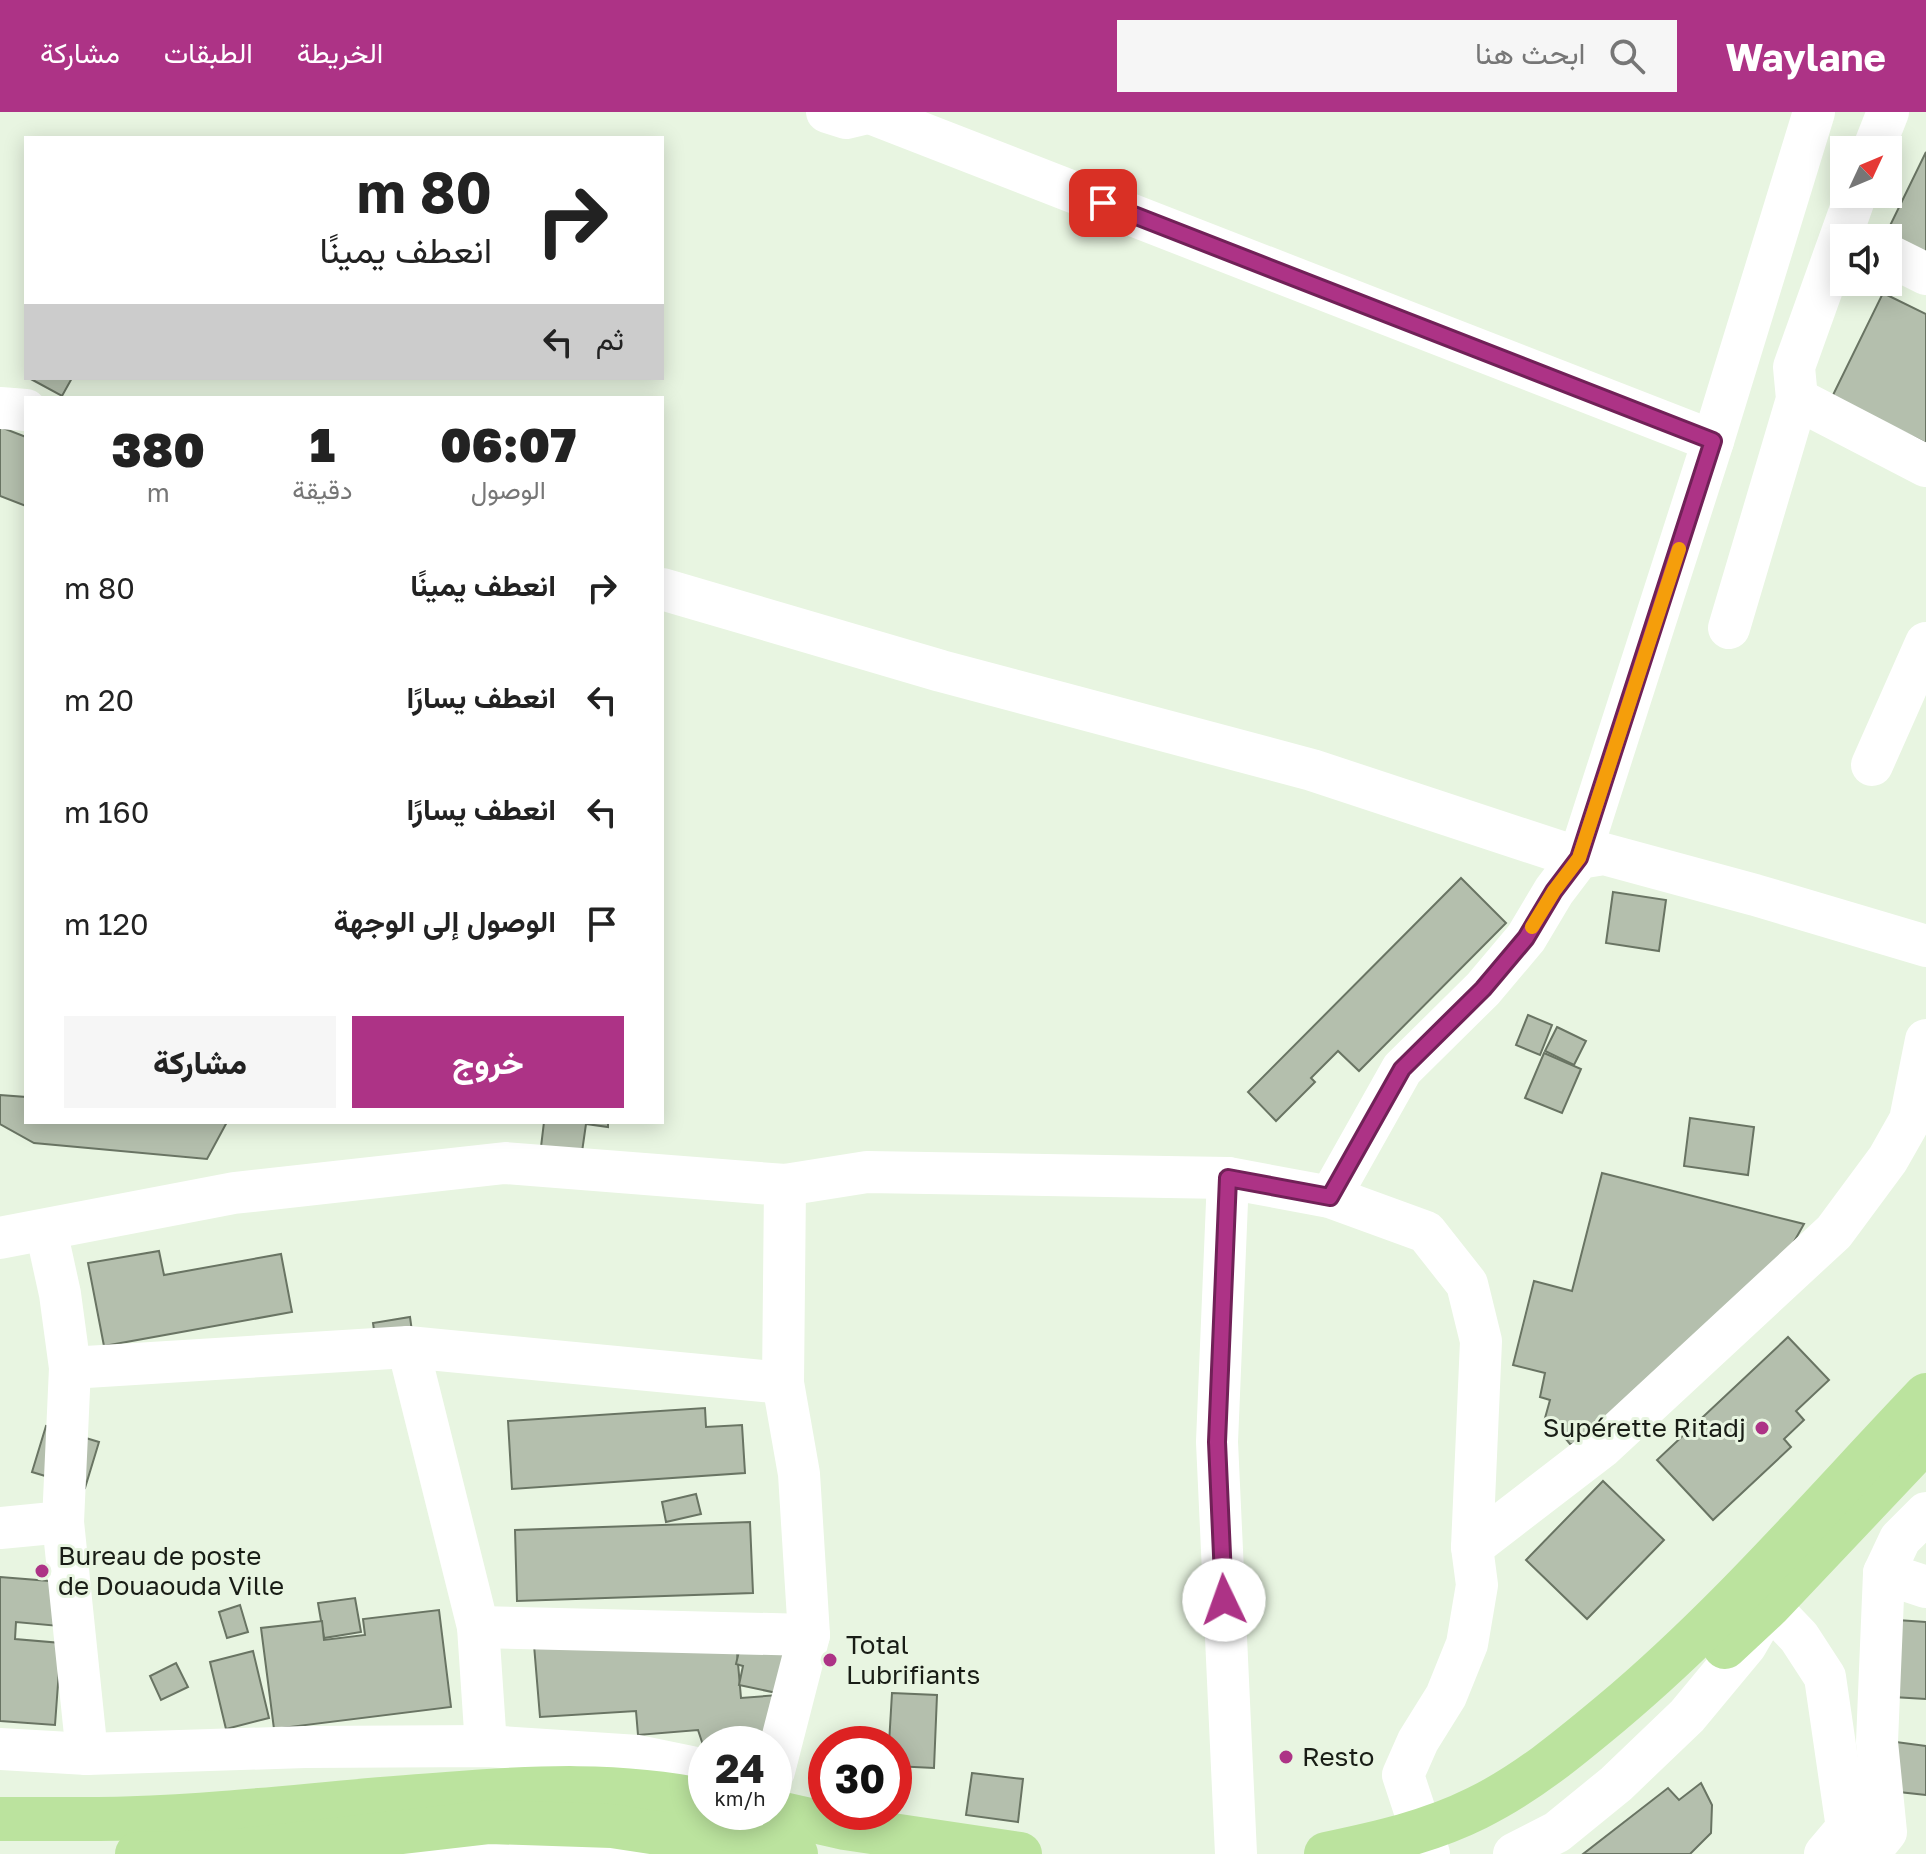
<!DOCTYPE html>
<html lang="ar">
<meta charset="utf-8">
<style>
body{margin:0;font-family:"Golos Text",Vazirmatn,sans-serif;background:#f6f6f6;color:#222;direction:rtl;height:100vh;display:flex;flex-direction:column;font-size:30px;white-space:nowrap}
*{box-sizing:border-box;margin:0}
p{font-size:26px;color:#767676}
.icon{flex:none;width:44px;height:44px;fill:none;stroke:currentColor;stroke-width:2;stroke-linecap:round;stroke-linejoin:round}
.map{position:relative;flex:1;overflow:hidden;direction:ltr}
.drawer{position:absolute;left:24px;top:284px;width:640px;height:728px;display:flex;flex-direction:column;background:#fff;border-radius:0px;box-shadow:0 4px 20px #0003;direction:rtl}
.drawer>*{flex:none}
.top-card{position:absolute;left:24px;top:24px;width:640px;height:244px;border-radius:0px;box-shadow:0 4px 20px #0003;direction:rtl;background:#fff;color:#222;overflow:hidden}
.needle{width:52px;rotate:46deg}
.controls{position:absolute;left:1830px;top:24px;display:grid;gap:16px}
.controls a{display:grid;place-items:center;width:72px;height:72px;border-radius:0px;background:#fff;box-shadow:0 4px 20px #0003;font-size:40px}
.speed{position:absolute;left:688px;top:1614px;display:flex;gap:16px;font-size:40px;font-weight:700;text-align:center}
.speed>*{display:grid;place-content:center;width:104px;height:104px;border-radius:50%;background:#fff;box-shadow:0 4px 20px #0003;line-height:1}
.speed small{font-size:20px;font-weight:400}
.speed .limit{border:12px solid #d22;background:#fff;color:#111}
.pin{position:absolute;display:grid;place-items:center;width:68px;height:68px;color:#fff;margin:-34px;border-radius:16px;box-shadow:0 4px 12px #0006}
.me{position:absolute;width:88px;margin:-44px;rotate:357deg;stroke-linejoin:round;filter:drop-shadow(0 0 6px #0008)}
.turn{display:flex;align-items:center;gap:28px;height:168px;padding:0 40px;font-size:36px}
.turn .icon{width:104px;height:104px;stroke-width:2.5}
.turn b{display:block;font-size:56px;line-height:68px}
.then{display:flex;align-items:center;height:76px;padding:0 40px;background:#0003;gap:16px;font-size:30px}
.eta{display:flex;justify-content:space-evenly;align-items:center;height:136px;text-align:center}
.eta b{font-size:48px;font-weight:800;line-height:56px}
.cta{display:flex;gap:16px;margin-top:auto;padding:16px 40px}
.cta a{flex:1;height:92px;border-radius:0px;background:#ad3386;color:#fff;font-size:32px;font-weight:800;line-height:92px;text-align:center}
.cta a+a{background:#f6f6f6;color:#222}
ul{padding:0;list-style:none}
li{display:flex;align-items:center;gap:24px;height:112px;padding:0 40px}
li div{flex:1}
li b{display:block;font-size:30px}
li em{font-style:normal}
header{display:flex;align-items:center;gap:48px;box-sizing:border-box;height:112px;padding:0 40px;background:#ad3386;color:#fff}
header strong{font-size:38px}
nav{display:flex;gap:44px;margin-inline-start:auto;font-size:28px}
.search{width:560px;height:72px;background:#f6f6f6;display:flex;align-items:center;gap:20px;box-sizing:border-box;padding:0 28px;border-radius:0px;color:#767676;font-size:30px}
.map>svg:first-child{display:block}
</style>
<header>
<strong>Waylane</strong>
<div class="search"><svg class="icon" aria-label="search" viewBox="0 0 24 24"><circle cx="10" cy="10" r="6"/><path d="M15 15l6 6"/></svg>ابحث هنا</div>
<nav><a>الخريطة</a><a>الطبقات</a><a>مشاركة</a></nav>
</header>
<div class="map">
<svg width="1926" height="1742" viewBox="0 0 1926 1742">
<rect width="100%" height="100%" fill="#e8f5e1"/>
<g fill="#b4bfad" stroke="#697463" stroke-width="2">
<path d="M1926,40V156L1884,126Z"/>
<path d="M1883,181L1926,202V331L1832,285Z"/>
<path d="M29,266H72L62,284Z"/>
<path d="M0,315L26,325V394L0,384Z"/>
<path d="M1461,766L1506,811L1359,959L1338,939L1311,966L1315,970L1276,1009L1248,980Z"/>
<path d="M1613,780L1666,788L1659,839L1606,831Z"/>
<path d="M1528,903L1552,913L1540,943L1516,933Z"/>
<path d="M1557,915L1586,929L1574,953L1545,939Z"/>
<path d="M1544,941L1581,957L1562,1001L1525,986Z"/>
<path d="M0,983L26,985V1010H227L207,1047L34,1031L0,1012Z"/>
<path d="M1690,1006L1754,1015L1748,1063L1684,1054Z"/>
<path d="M544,1010H608V1015L586,1012L582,1040L541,1035Z"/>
<path d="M1602,1061L1804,1112L1791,1135L1577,1332H1570L1561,1321L1559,1310L1545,1306L1550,1288L1540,1285L1545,1261L1513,1253L1534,1169L1572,1179Z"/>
<path d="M159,1139L164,1163L281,1142L292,1200L104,1234L88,1151Z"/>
<path d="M410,1205L415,1241L378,1246L373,1211Z"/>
<path d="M1788,1225L1829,1268L1796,1299L1804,1308L1784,1327L1791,1335L1713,1408L1657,1348Z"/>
<path d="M705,1296L706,1315L742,1313L745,1361L512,1377L508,1309Z"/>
<path d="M46,1314L99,1330L85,1376L32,1360Z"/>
<path d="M1603,1369L1664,1428L1587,1507L1526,1448Z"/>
<path d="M696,1382L701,1402L666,1410L662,1390Z"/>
<path d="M750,1410L753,1481L517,1489L515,1418Z"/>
<path d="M0,1465L62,1470L59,1514L16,1510L15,1527L61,1531L55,1613L0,1609Z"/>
<path d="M355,1486L361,1520L324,1526L318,1491Z"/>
<path d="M240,1493L248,1520L227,1526L219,1500Z"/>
<path d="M439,1498L451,1595L274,1617L261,1516L322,1509L324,1528L365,1523L363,1507Z"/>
<path d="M734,1505L741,1586L778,1583L774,1632H706L704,1636L698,1618L638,1623L636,1599L540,1605L533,1521Z"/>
<path d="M1897,1508L1926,1510V1587L1893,1585Z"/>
<path d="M744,1518L803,1531L791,1584L739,1573L743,1554L736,1552Z"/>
<path d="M253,1539L269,1606L226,1617L210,1550Z"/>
<path d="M176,1551L188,1575L161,1588L150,1564Z"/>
<path d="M892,1581L937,1583L934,1656L894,1654V1632H889Z"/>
<path d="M1896,1630L1926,1634V1683L1890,1679Z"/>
<path d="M972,1661L1023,1667L1018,1710L966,1703Z"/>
<path d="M1701,1671L1712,1693L1711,1721L1690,1742H1583L1668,1676L1679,1688Z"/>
</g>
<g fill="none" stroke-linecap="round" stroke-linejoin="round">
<g stroke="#fff" stroke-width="42">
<path d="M827,0L846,6L871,0"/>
<path d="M1873,38L1888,0"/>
<path d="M1888,143L1926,162"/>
<path d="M1797,287L1926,354"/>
<path d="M0,296L26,298"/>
<path d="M1713,329L1814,0"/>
<path d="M662,477L941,559L1312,658L1579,746L1713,329L870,1"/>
<path d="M1729,516L1797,287L1794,255L1856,82"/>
<path d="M1872,653L1926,531"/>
<path d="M1228,1066L1217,1330L1236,1742"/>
<path d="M1330,1085L1402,957L1483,877L1526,826L1554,779L1579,746L1604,742L1755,783L1926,834"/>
<path d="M46,1118L60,1182L70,1256L63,1410L87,1642"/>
<path d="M0,1126L234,1081L505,1051L785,1073L867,1060L1228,1066L1330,1085L1426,1120L1467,1172L1481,1229L1472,1435L1477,1473L1467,1532L1446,1584L1418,1629L1403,1663L1429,1742"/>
<path d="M408,1235L478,1515L486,1634"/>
<path d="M70,1256L408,1235L783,1271"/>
<path d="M0,1416L63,1410"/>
<path d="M1472,1435L1602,1335L1834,1120L1888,1047L1910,1008L1926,928"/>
<path d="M1884,1461L1926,1475"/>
<path d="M1749,1473L1799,1525L1825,1565L1847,1716L1825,1742"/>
<path d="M478,1515L809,1523"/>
<path d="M0,1637L87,1642L305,1635L486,1634L638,1644L706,1658"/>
<path d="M774,1659L809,1523L799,1362L783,1271L785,1073"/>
<path d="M413,1742L491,1733L613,1737L645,1742"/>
<path d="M1514,1742L1557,1720L1616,1672L1687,1604L1746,1533L1760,1509"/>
<path d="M1868,1742L1886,1720L1877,1630L1884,1461L1900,1427L1926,1401"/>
</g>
<g stroke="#bbe39e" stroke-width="44">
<path d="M1725,1535L1770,1493L1926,1328"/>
<path d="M774,1700L845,1716L1020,1742"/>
<path d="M0,1707C75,1707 149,1708 224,1701C298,1695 372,1687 447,1682C533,1675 621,1671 706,1689"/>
<path d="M137,1742L226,1740L490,1710L612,1714L796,1742"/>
<path d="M1326,1742C1378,1731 1429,1720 1477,1696C1526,1672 1568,1637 1610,1602C1725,1506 1823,1391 1926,1283"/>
</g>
</g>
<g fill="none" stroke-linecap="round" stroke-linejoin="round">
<g stroke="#702157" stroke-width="20">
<path id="route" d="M1103,91L1713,329L1579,746L1554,779L1526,826L1483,877L1402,957L1330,1085L1228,1066L1217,1330L1224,1488"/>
</g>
<use href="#route" stroke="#ad3386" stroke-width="14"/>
<path stroke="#f59e0b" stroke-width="14" d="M1532,815L1554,779L1579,746L1679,437"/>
</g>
<g fill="#ad3386" stroke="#e8f5e1" stroke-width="3">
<circle cx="1762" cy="1316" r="8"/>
<circle cx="42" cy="1459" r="8"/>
<circle cx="830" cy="1548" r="8"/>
<circle cx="1286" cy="1645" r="8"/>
</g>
<g text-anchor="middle" stroke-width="6" stroke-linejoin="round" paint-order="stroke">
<g font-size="26" fill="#191d16" stroke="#e8f5e1" text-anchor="start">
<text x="1746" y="1325" text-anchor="end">Supérette Ritadj</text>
<text x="58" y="1453">Bureau de poste<tspan x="58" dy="30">de Douaouda Ville</tspan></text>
<text x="846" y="1542">Total<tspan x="846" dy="30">Lubrifiants</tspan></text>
<text x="1302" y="1654">Resto</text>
</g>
</g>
</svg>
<div class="controls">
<a><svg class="needle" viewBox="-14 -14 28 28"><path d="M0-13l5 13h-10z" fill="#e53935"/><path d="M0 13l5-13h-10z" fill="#767676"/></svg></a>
<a><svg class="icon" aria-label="sound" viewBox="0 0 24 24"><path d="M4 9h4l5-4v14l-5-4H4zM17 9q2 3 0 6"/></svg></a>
</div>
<div class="speed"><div>24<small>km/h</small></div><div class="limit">30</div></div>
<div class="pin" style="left:1103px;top:91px;background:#d93025"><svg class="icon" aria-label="arrive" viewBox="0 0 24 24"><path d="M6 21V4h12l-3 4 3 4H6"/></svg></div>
<svg class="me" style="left:1224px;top:1488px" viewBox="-20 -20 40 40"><circle r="19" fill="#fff"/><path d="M0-13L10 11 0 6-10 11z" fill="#ad3386"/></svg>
<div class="top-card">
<div class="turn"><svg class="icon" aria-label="right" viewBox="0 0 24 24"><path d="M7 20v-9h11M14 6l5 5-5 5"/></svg><div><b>80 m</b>انعطف يمينًا</div></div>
<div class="then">ثم<svg class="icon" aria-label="left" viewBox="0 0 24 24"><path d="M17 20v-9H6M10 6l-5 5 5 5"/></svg></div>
</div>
<section class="drawer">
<div class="eta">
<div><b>06:07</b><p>الوصول</p></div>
<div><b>1</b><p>دقيقة</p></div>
<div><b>380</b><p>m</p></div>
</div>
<ul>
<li><svg class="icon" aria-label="right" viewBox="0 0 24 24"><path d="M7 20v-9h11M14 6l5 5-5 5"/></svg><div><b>انعطف يمينًا</b></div><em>80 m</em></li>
<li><svg class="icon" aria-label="left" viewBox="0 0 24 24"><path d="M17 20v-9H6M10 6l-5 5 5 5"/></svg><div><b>انعطف يسارًا</b></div><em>20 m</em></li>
<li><svg class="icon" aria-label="left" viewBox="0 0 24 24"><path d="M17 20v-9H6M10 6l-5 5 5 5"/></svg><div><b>انعطف يسارًا</b></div><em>160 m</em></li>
<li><svg class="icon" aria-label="arrive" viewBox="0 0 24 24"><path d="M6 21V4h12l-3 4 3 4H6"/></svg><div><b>الوصول إلى الوجهة</b></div><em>120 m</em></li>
</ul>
<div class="cta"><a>خروج</a><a>مشاركة</a></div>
</section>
</div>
